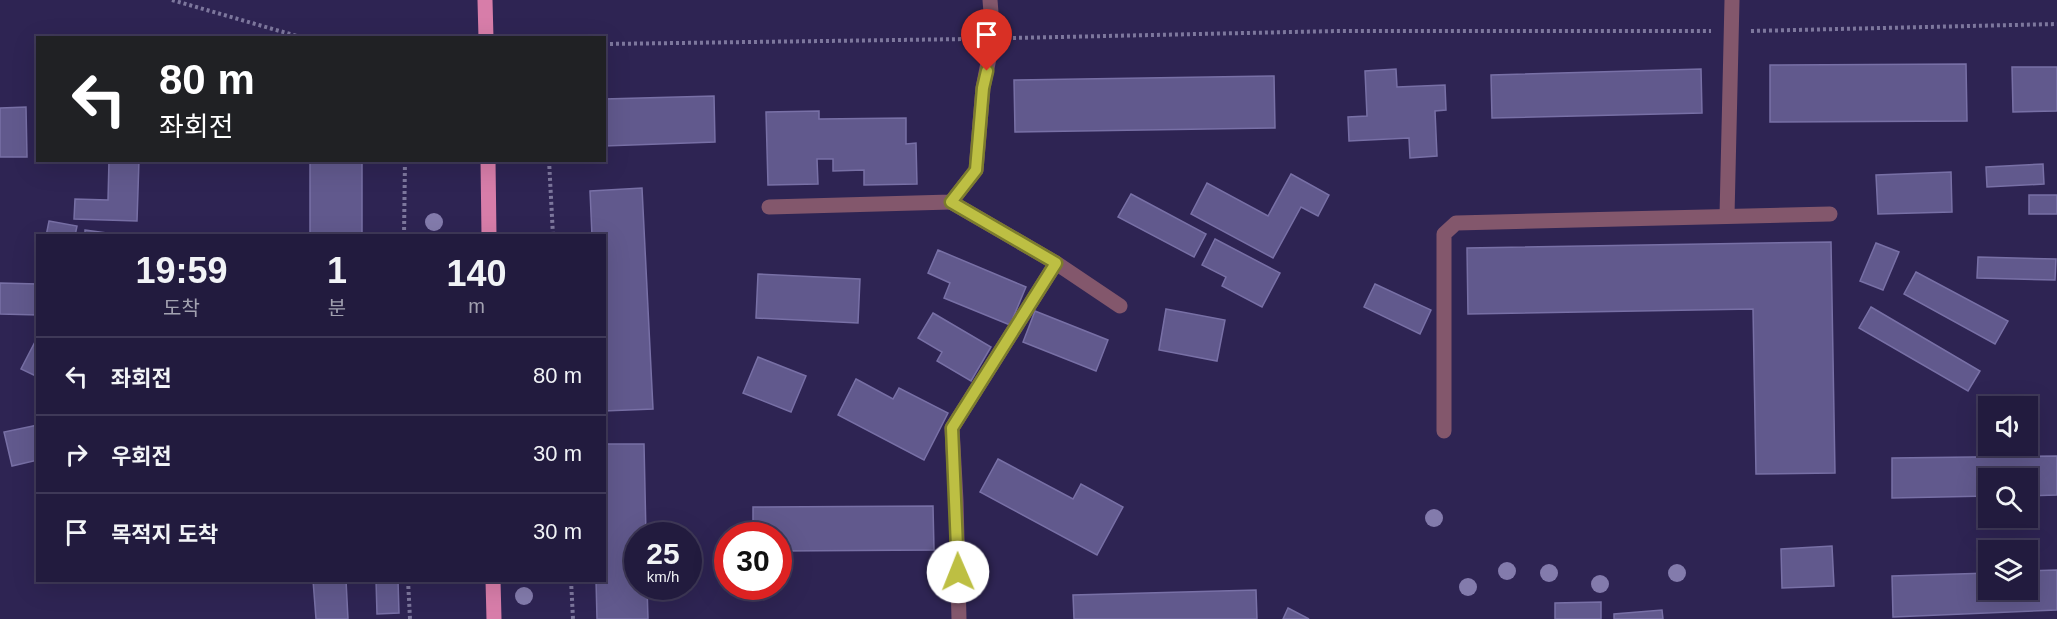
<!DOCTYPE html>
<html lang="ko">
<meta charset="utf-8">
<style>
body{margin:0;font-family:Helvetica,"Noto Sans KR",sans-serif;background:#2a2445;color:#f1f3f6;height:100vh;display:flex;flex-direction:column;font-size:22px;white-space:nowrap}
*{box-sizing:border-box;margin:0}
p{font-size:20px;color:#a2a1b0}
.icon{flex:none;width:33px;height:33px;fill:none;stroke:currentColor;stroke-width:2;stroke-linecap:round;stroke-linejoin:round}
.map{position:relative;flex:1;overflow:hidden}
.sheet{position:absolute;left:36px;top:234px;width:570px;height:348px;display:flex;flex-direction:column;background:#221b3e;border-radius:0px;box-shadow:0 6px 24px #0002,0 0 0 2px #3f3958}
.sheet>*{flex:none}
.hud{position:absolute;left:36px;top:36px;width:570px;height:126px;border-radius:0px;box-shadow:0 6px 24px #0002,0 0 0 2px #3f3958;background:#202124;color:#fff;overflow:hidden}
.controls{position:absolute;left:1978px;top:396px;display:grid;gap:12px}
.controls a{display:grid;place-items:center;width:60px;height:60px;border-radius:0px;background:#221b3e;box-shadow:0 6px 24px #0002,0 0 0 2px #3f3958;font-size:30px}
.speed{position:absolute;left:624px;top:522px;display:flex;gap:12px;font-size:30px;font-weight:700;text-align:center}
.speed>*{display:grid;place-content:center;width:78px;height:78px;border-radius:50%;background:#221b3e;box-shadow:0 6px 24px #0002,0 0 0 2px #3f3958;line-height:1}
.speed small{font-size:15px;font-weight:400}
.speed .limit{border:9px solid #d22;background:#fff;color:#111}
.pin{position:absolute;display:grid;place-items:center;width:51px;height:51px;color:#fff;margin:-62px -26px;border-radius:50% 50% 50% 0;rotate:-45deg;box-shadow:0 0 6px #0007}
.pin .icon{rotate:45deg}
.me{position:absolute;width:66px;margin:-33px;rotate:359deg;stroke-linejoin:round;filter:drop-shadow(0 0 4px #0008)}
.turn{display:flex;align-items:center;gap:21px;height:126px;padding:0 24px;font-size:27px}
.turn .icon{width:78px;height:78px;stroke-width:2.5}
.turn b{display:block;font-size:42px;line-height:51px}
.eta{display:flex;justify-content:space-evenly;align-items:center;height:102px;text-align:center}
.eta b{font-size:36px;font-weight:700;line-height:42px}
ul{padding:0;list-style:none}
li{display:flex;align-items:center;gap:18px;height:78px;padding:0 24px;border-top:2px solid #3f3958}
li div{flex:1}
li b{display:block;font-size:22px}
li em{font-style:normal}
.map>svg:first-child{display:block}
</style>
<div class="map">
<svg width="2057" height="619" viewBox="0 0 2057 619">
<rect width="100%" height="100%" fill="#2e2453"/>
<g fill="#61598d" stroke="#7870a6" stroke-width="1.5">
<path d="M1966,64L1967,121L1770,122V65Z"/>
<path d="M2012,67H2057V111L2013,112Z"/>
<path d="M1396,69L1397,87L1445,85L1446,110L1435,111L1437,156L1410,158L1409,138L1349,141L1348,117L1367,116L1365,71Z"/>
<path d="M1701,69L1702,113L1492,118L1491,75Z"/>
<path d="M1274,76L1275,128L1015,132L1014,80Z"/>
<path d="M714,96L715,142L604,146V99Z"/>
<path d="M26,107L27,157H0V108Z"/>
<path d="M819,111V119L906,118V144L916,143L917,184L864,185V170L833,171V159H817L818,184L768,185L766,112Z"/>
<path d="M109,160H139L137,221L74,219L75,199L108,200Z"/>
<rect x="310" y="160" width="52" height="76"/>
<path d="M2043,164L2044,184L1987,187L1986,167Z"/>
<path d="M1951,172L1952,212L1878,214L1876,175Z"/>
<path d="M1291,174L1329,195L1318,216L1301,207L1273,258L1191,214L1207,183L1268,216Z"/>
<path d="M642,188L653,409L604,411V236H592L590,191Z"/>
<path d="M1131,194L1206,234L1194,257L1118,217Z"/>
<rect x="2029" y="195" width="28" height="19"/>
<path d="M49,221L77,226L75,236H46Z"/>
<path d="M85,230L129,236H85Z"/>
<path d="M1215,239L1280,273L1262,307L1222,286L1226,277L1202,265Z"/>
<path d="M1831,242L1835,473L1756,474L1753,309L1468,314L1467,248Z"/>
<path d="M1876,243L1899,252L1883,290L1860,281Z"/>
<path d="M938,250L1026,287L1010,325L944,298L950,283L928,273Z"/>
<path d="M1978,257L2056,259L2055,280L1977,278Z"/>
<path d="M1916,272L2008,321L1995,344L1904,294Z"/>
<path d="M758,274L860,279L858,323L756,318Z"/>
<path d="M0,283L38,284V315L0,314Z"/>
<path d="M1375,284L1431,310L1420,334L1364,307Z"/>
<path d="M1871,307L1980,371L1968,391L1859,328Z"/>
<path d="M1166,309L1225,320L1217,361L1159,350Z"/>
<path d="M1035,311L1108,340L1096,371L1023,342Z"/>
<path d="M933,313L991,347L971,381L937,361L942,352L918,338Z"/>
<path d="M38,336V377L21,369Z"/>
<path d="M758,357L806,376L791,412L743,393Z"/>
<path d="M856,379L893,399L899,388L948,413L924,460L838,415Z"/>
<path d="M38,425V460L12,466L4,432Z"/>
<path d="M604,444H644L646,536H638V586H647L648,619H597L596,580H604Z"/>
<path d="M2057,456V495L2028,496V478H1989V496L1892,498V458Z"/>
<path d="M998,459L1073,499L1081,484L1123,507L1097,555L980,492Z"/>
<path d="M933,506L934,550L778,551V536H753V507Z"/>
<path d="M1832,546L1834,586L1782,588L1781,549Z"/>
<path d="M2057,570V610L1893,617L1892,576L1989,573V590H2028V571Z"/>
<path d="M313,580H346L348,619H316Z"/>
<path d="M376,580H398L399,613L377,614Z"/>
<path d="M1256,590L1257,619H1074L1073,595Z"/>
<path d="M1601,602V619H1555V603Z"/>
<path d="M1288,608L1309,619H1283Z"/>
<path d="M1662,610L1663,619H1614V614Z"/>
</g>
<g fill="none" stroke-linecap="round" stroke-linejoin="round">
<g stroke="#7d779d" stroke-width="4" stroke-dasharray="3 3" stroke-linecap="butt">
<path d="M172,0L304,38"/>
<path d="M1751,31L2057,24"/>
<path d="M1013,38L1338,31H1711"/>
<path d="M604,44L970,39"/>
<path d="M549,160L553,236"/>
<path d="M404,236L405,160"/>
<path d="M408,580L410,619"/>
<path d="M571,580L573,619"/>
</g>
<g stroke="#83576c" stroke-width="15">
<path d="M951,202L1056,263L1120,306"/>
<path d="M769,207L951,202L976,170L983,88L993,38L990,0"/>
<path d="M1727,216L1732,0"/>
<path d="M1444,431V234L1456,223L1830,214"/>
<path d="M959,619L956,501L952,428L1056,263"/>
</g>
<g stroke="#d77da9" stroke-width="15">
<path d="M485,0L486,38"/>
<path d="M488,160L489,236"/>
<path d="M493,580L494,619"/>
</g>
</g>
<g fill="#837bac">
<circle cx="434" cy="222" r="9"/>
<circle cx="1434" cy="518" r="9"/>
<circle cx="1507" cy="571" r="9"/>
<circle cx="1549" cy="573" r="9"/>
<circle cx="1677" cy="573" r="9"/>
<circle cx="1600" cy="584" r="9"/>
<circle cx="1468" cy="587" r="9"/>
<circle cx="524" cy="596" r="9"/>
</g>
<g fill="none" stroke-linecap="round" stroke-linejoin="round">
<g stroke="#7b7c2c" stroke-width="15">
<path id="route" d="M958,572L952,428L1056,263L951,202L976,170L983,88L987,71"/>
</g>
<use href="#route" stroke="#bdbf43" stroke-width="10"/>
</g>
</svg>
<div class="controls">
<a><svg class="icon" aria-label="sound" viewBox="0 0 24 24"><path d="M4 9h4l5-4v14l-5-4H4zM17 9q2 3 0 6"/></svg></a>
<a><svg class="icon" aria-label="search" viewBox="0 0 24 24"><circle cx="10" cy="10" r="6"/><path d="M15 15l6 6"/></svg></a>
<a><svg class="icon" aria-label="layers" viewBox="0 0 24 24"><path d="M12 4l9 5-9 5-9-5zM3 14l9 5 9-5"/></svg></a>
</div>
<div class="speed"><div>25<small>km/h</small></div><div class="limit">30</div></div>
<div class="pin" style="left:987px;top:71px;background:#d93025"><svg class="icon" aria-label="arrive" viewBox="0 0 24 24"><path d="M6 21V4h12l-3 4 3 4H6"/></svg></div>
<svg class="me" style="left:958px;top:572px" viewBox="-20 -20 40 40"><circle r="19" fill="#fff"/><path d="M0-13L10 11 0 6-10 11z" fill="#bdbf43"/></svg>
<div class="hud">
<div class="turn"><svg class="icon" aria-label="left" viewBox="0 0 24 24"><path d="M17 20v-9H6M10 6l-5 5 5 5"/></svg><div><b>80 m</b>좌회전</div></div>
</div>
<section class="sheet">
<div class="eta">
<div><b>19:59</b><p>도착</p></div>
<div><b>1</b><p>분</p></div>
<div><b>140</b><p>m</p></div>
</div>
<ul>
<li><svg class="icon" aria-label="left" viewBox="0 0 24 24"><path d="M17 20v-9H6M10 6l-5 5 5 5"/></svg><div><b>좌회전</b></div><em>80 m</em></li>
<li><svg class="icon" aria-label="right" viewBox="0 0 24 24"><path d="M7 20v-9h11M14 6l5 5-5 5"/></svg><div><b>우회전</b></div><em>30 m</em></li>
<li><svg class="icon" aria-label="arrive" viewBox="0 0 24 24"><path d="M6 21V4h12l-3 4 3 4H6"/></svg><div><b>목적지 도착</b></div><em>30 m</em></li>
</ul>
</section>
</div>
